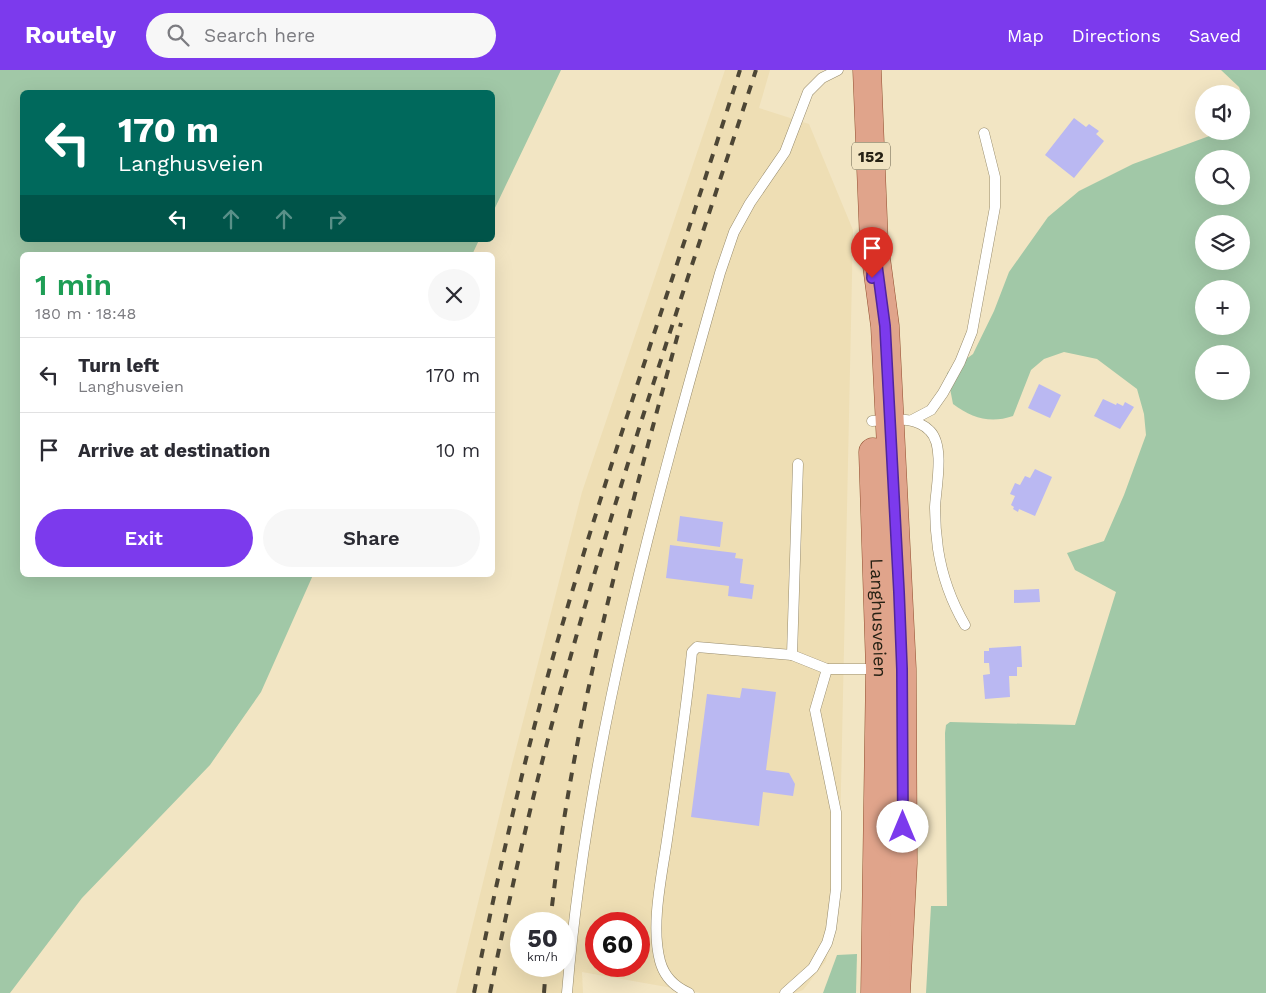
<!DOCTYPE html>
<meta charset="utf-8">
<style>
body{margin:0;font-family:"Work Sans",sans-serif;background:#f7f7f7;color:#2b2b33;height:100vh;display:flex;flex-direction:column;font-size:19px;white-space:nowrap}
*{box-sizing:border-box;margin:0}
p{font-size:16px;color:#7c7c81}
.icon{flex:none;width:28px;height:28px;fill:none;stroke:currentColor;stroke-width:2;stroke-linecap:round;stroke-linejoin:round}
.map{position:relative;flex:1;overflow:hidden}
.details{position:absolute;left:20px;top:182px;width:475px;height:325px;display:flex;flex-direction:column;background:#fff;border-radius:8px;box-shadow:0 5px 20px #0002}
.details>*{flex:none}
.top-card{position:absolute;left:20px;top:20px;width:475px;height:152px;border-radius:8px;box-shadow:0 5px 20px #0002;background:#00695c;color:#fff;overflow:hidden}
.fabs{position:absolute;left:1195px;top:15px;display:grid;gap:10px}
.fabs a{display:grid;place-items:center;width:55px;height:55px;border-radius:50%;background:#fff;box-shadow:0 5px 20px #0002;font-size:25px}
.speed{position:absolute;left:510px;top:842px;display:flex;gap:10px;font-size:25px;font-weight:700;text-align:center}
.speed>*{display:grid;place-content:center;width:65px;height:65px;border-radius:50%;background:#fff;box-shadow:0 5px 20px #0002;line-height:1}
.speed small{font-size:12px;font-weight:400}
.speed .limit{border:8px solid #d22;background:#fff;color:#111}
.pin{position:absolute;display:grid;place-items:center;width:42px;height:42px;color:#fff;margin:-51px -21px;border-radius:50% 50% 50% 0;rotate:-45deg;box-shadow:0 0 5px #0007}
.pin .icon{rotate:45deg}
.me{position:absolute;width:55px;margin:-28px;rotate:0deg;stroke-linejoin:round;filter:drop-shadow(0 0 4px #0008)}
.turn{display:flex;align-items:center;gap:18px;height:105px;padding:0 15px;font-size:22px}
.turn .icon{width:65px;height:65px;stroke-width:2.5}
.turn b{display:block;font-size:35px;line-height:42px}
.lanes{display:flex;align-items:center;height:48px;padding:0 15px;background:#0003;justify-content:center;gap:25px;direction:ltr}
.lanes .off{opacity:.35}
.round{display:grid;place-items:center;flex:none;width:52px;height:52px;border-radius:26px;background:#f7f7f7}
.head{display:flex;align-items:center;justify-content:space-between;height:85px;padding:0 15px}
h1{font-size:30px;font-weight:600;line-height:38px;color:#1e9e55}
.button{display:flex;gap:10px;margin-top:auto;padding:10px 15px}
.button a{flex:1;height:58px;border-radius:30px;background:#7c3aed;color:#fff;font-size:20px;font-weight:600;line-height:58px;text-align:center}
.button a+a{background:#f7f7f7;color:#2b2b33}
ul{padding:0;list-style:none}
li{display:flex;align-items:center;gap:15px;height:75px;padding:0 15px;border-top:1px solid #e1e1e2}
li div{flex:1}
li b{display:block;font-size:19px}
li em{font-style:normal}
header{display:flex;align-items:center;gap:30px;box-sizing:border-box;height:70px;padding:0 25px;background:#7c3aed;color:#fff}
header strong{font-size:24px}
nav{display:flex;gap:28px;margin-inline-start:auto;font-size:18px}
.search{width:350px;height:45px;background:#f7f7f7;display:flex;align-items:center;gap:12px;box-sizing:border-box;padding:0 18px;border-radius:28px;color:#7c7c81;font-size:19px}
.map>svg:first-child{display:block}
</style>
<header>
<strong>Routely</strong>
<div class="search"><svg class="icon" aria-label="search" viewBox="0 0 24 24"><circle cx="10" cy="10" r="6"/><path d="M15 15l6 6"/></svg>Search here</div>
<nav><a>Map</a><a>Directions</a><a>Saved</a></nav>
</header>
<div class="map">
<svg width="1266" height="923" viewBox="0 0 1266 923">
<rect width="100%" height="100%" fill="#f2e5c3"/>
<path fill="#eedeb4" fill-rule="evenodd" d="M725,0H770L759,38L809,54L853,160L839,810L826,891L803,920L795,923H701L582,902L583,923H456L511,698L582,422ZM521,854H564V896H521ZM596,854H639V896H596Z"/>
<g fill="#a1c8a7" fill-rule="evenodd">
<path d="M0,0H561L493,142L492,22H22V170H479L472,185H22V505H313L261,622L210,695L82,828L10,923H0Z"/>
<path d="M1221,0H1266V923H926L931,836H947L945,663L946,655L950,652L1075,655L1116,522L1075,500L1067,483L1104,471L1124,425L1146,365L1144,344L1137,319L1097,289L1064,282L1044,289L1031,300L1013,346C990,354 972,348 953,334L947,303L973,284L994,241L1009,202L1048,147L1079,121L1133,94L1223,61H1241V55L1249,42L1239,17ZM1204,89H1241V126H1204ZM1204,154H1241V191H1204ZM1204,219H1241V256H1204ZM1204,284H1241V321H1204Z"/>
<path d="M857,884L856,923H823L837,885Z"/>
</g>
<g fill="#bab8f2">
<path d="M1074,48L1086,57L1089,54L1099,61L1096,64L1104,71L1074,108L1045,85Z"/>
<path d="M1039,314L1061,325L1050,348L1028,338Z"/>
<path d="M1103,329L1116,335L1117,333L1123,336L1125,332L1134,337L1120,359L1094,346Z"/>
<path d="M1035,399L1052,407L1035,446L1019,439L1018,442L1013,439L1014,437L1011,435L1015,426L1010,424L1015,413L1020,415L1025,406L1030,408Z"/>
<path d="M680,446L723,452L720,477L677,471Z"/>
<path d="M670,475L736,483L735,488L743,489L740,513L754,515L752,529L728,526L729,516L666,508Z"/>
<path d="M1039,519L1040,532L1014,533V520Z"/>
<path d="M1021,576L1022,597H1017V606H1009L1010,627L985,629L983,605L990,604L989,593H984V581H989V578Z"/>
<path d="M742,618L776,622L766,700L789,703L795,714L793,726L763,722L759,756L691,747L707,624L740,628Z"/>
</g>
<g fill="none" stroke-linecap="round" stroke-linejoin="round">
<g stroke="#978b6c" stroke-width="11">
<g id="lane">
<path d="M912,350L931,340L943,323L960,292L972,262L995,137V107L984,63"/>
<path d="M872,351C892,350 915,345 930,361C945,376 936,417 935,437C935,450 936,465 938,479C942,505 951,531 965,555"/>
<path d="M792,585L798,394"/>
<path d="M567,923C587,678 653,439 720,203L734,162L750,133L785,82L808,22L822,8L838,0"/>
<path d="M689,923C675,917 664,906 660,891C650,853 663,801 668,763C677,702 686,642 692,582L697,577L792,585L827,599H879"/>
<path d="M785,923L813,898L827,873L831,859L836,819V742L815,640L827,599"/>
</g>
</g>
<g stroke="#914e2f" stroke-width="29">
<g id="primary">
<path d="M867,0L874,173L885,256L902,599L903,793L896,923"/>
<path id="s1" d="M873,382L880,599L875,923"/>
</g>
</g>
<use href="#lane" stroke="#fff" stroke-width="10"/>
<use href="#primary" stroke="#e0a48b" stroke-width="28"/>
<g stroke="#4d4635" stroke-width="4" stroke-dasharray="9 9" stroke-linecap="butt">
<path d="M550,854C572,649 627,451 681,253"/>
<path d="M474,923C497,808 523,693 555,580C611,385 679,193 740,0"/>
<path d="M490,923C513,809 539,696 571,585C626,388 693,194 756,0"/>
<path d="M544,923L546,896"/>
</g>
</g>
<g fill="none" stroke-linecap="round" stroke-linejoin="round">
<g stroke="#51269a" stroke-width="12">
<path id="route" d="M872,208L874,173L885,256L899,522L902,599L903,757"/>
</g>
<use href="#route" stroke="#7c3aed" stroke-width="9"/>
</g>
<g text-anchor="middle" stroke-width="4" stroke-linejoin="round" paint-order="stroke">
<rect fill="#f2e5c3" stroke="#635c48" stroke-width="1" x="852" y="72.5" width="38" height="27" rx="4"/>
<g font-size="16" font-weight="bold" fill="#262114">
<text x="871" y="92">152</text>
</g>
<g font-size="18" fill="#262114" stroke="#f2e5c3">
<text dy="6" stroke="none"><textPath href="#s1" startOffset="166">Langhusveien</textPath></text>
</g>
</g>
</svg>
<div class="fabs">
<a><svg class="icon" aria-label="sound" viewBox="0 0 24 24"><path d="M4 9h4l5-4v14l-5-4H4zM17 9q2 3 0 6"/></svg></a>
<a><svg class="icon" aria-label="search" viewBox="0 0 24 24"><circle cx="10" cy="10" r="6"/><path d="M15 15l6 6"/></svg></a>
<a><svg class="icon" aria-label="layers" viewBox="0 0 24 24"><path d="M12 4l9 5-9 5-9-5zM3 14l9 5 9-5"/></svg></a>
<a>+</a>
<a>−</a>
</div>
<div class="speed"><div>50<small>km/h</small></div><div class="limit">60</div></div>
<div class="pin" style="left:872px;top:208px;background:#d93025"><svg class="icon" aria-label="arrive" viewBox="0 0 24 24"><path d="M6 21V4h12l-3 4 3 4H6"/></svg></div>
<svg class="me" style="left:903px;top:757px" viewBox="-20 -20 40 40"><circle r="19" fill="#fff"/><path d="M0-13L10 11 0 6-10 11z" fill="#7c3aed"/></svg>
<div class="top-card">
<div class="turn"><svg class="icon" aria-label="left" viewBox="0 0 24 24"><path d="M17 20v-9H6M10 6l-5 5 5 5"/></svg><div><b>170 m</b>Langhusveien</div></div>
<div class="lanes"><svg class="icon" aria-label="left" viewBox="0 0 24 24"><path d="M17 20v-9H6M10 6l-5 5 5 5"/></svg><svg class="icon off" aria-label="ahead" viewBox="0 0 24 24"><path d="M12 20V5M6 11l6-6 6 6"/></svg><svg class="icon off" aria-label="ahead" viewBox="0 0 24 24"><path d="M12 20V5M6 11l6-6 6 6"/></svg><svg class="icon off" aria-label="right" viewBox="0 0 24 24"><path d="M7 20v-9h11M14 6l5 5-5 5"/></svg></div>
</div>
<section class="details">
<div class="head"><div><h1>1 min</h1><p>180 m · 18:48</p></div><a class="round"><svg class="icon" aria-label="close" viewBox="0 0 24 24"><path d="M6 6l12 12M18 6L6 18"/></svg></a></div>
<ul>
<li><svg class="icon" aria-label="left" viewBox="0 0 24 24"><path d="M17 20v-9H6M10 6l-5 5 5 5"/></svg><div><b>Turn left</b><p>Langhusveien</p></div><em>170 m</em></li>
<li><svg class="icon" aria-label="arrive" viewBox="0 0 24 24"><path d="M6 21V4h12l-3 4 3 4H6"/></svg><div><b>Arrive at destination</b></div><em>10 m</em></li>
</ul>
<div class="button"><a>Exit</a><a>Share</a></div>
</section>
</div>
